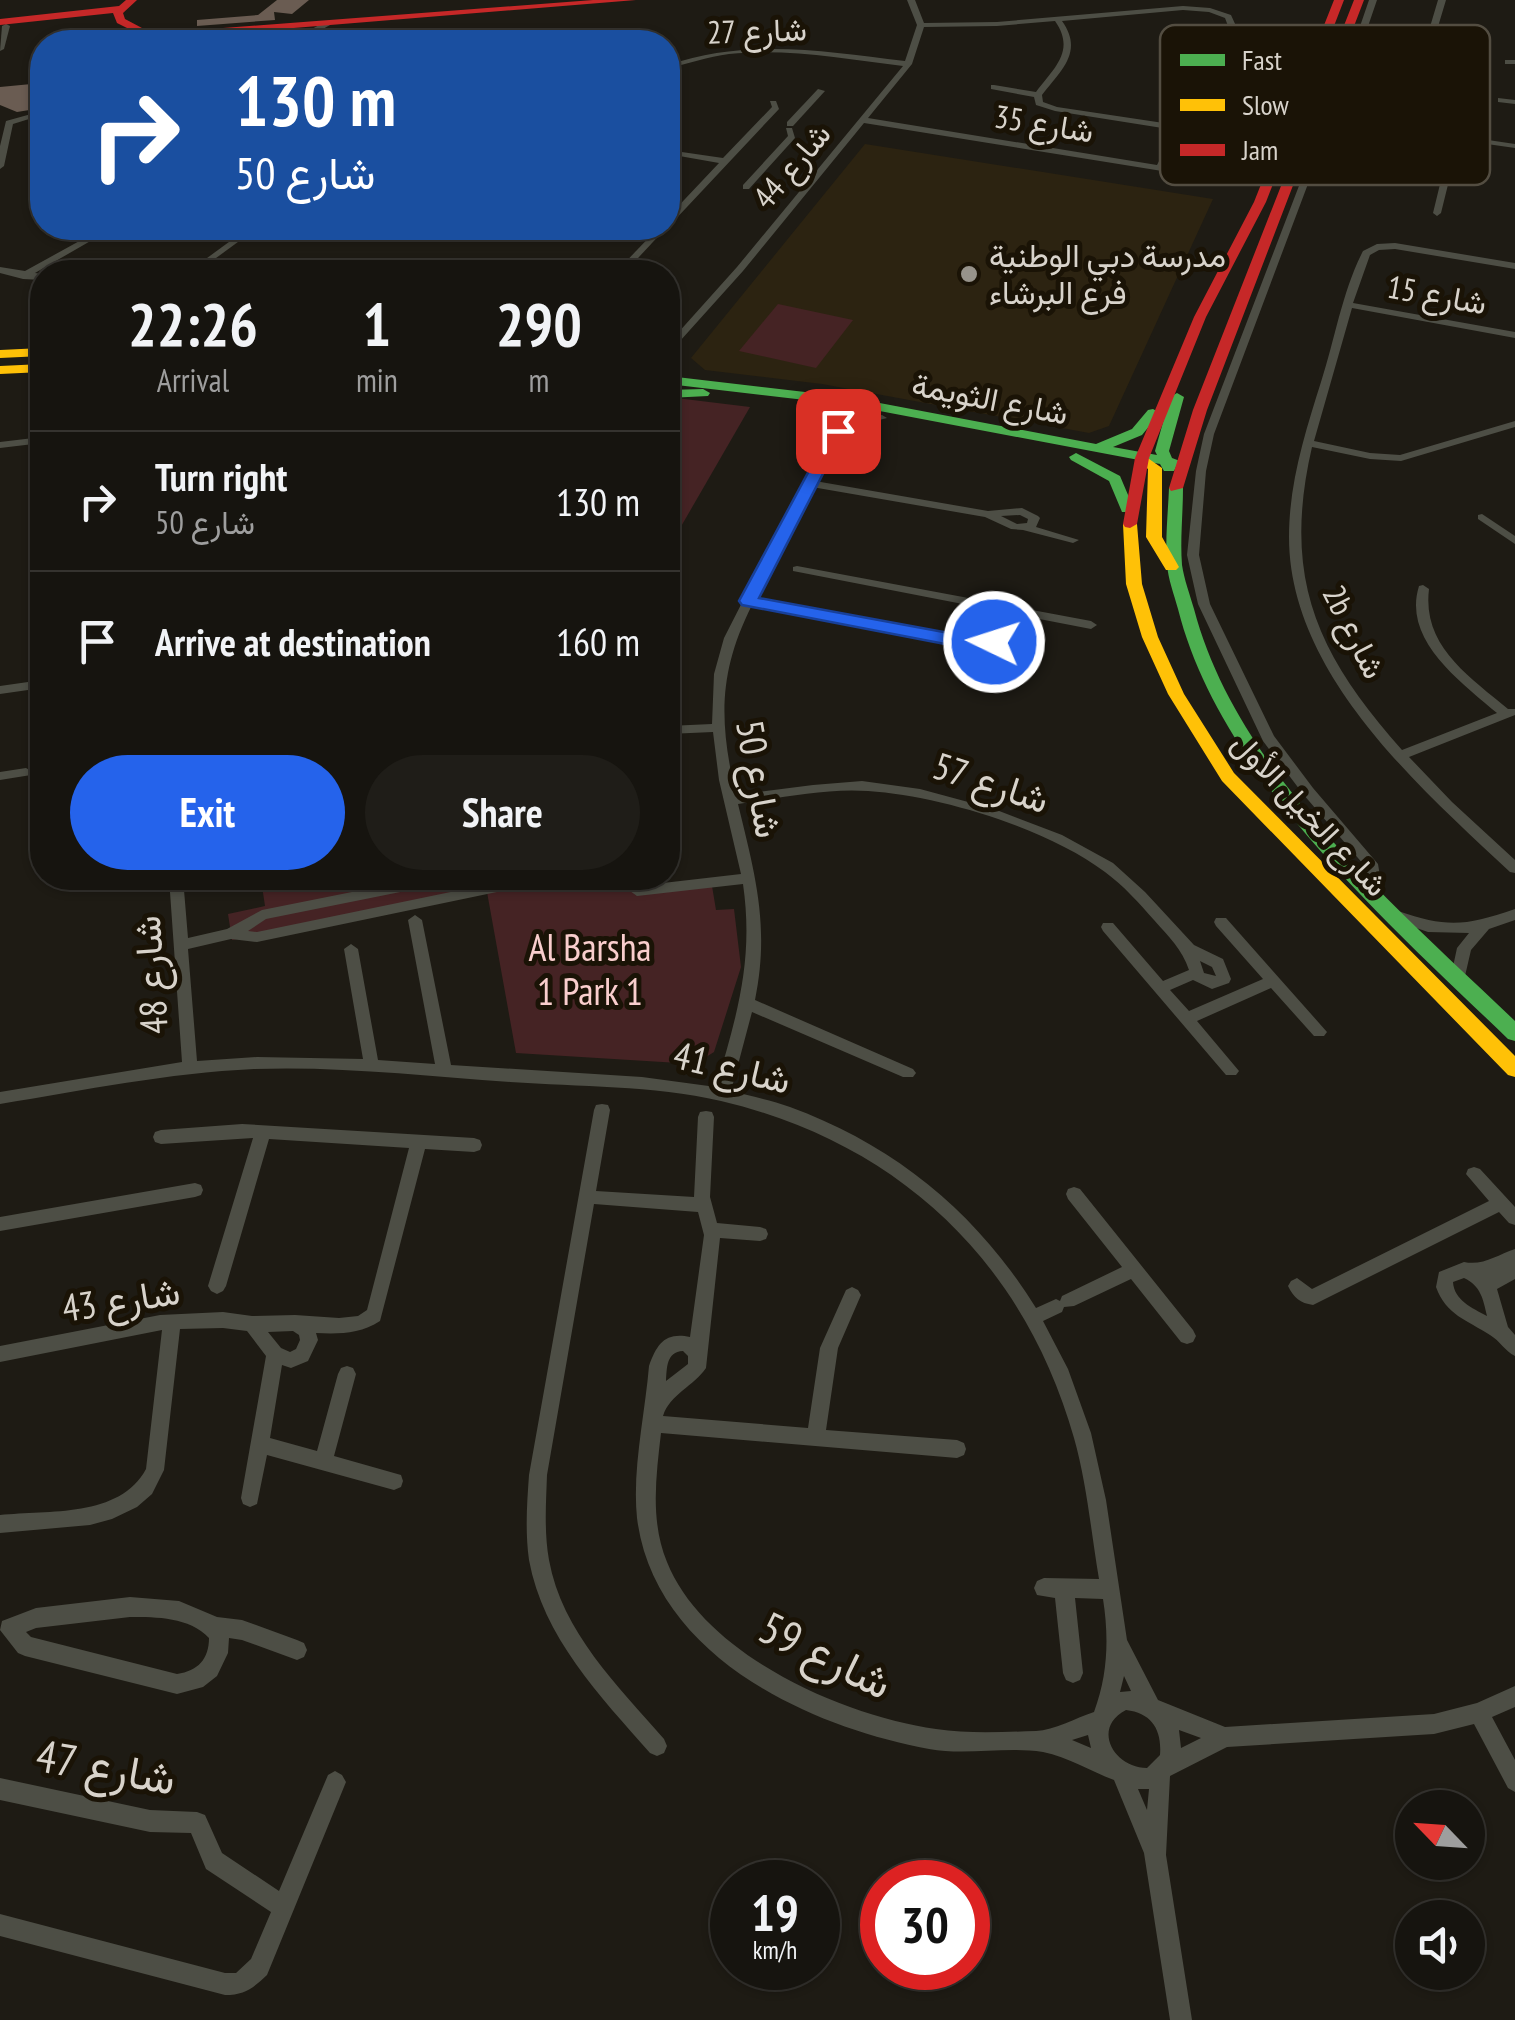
<!DOCTYPE html>
<meta charset="utf-8">
<style>
body{margin:0;font-family:"PT Sans Narrow",Vazirmatn,sans-serif;background:#1f1d18;color:#f1f3f6;height:100vh;display:flex;flex-direction:column;font-size:38px;white-space:nowrap}
*{box-sizing:border-box;margin:0}
p{font-size:32px;color:#9e9e9e}
.icon{flex:none;width:55px;height:55px;fill:none;stroke:currentColor;stroke-width:2;stroke-linecap:round;stroke-linejoin:round}
.map{position:relative;flex:1;overflow:hidden}
.sheet{position:absolute;left:30px;top:260px;width:650px;height:630px;display:flex;flex-direction:column;background:#16140f;border-radius:40px;box-shadow:0 2px 8px #0004,0 0 0 2px #35332f}
.sheet>*{flex:none}
.banner{position:absolute;left:30px;top:30px;width:650px;height:210px;border-radius:40px;box-shadow:0 2px 8px #0004,0 0 0 2px #35332f;background:#1a4fa0;color:#fff;overflow:hidden}
.needle{width:65px;rotate:295deg}
.buttons{position:absolute;left:1395px;top:1790px;display:grid;gap:20px}
.buttons a{display:grid;place-items:center;width:90px;height:90px;border-radius:50%;background:#16140f;box-shadow:0 2px 8px #0004,0 0 0 2px #35332f;font-size:50px}
.speed{position:absolute;left:710px;top:1860px;display:flex;gap:20px;font-size:50px;font-weight:700;text-align:center}
.speed>*{display:grid;place-content:center;width:130px;height:130px;border-radius:50%;background:#16140f;box-shadow:0 2px 8px #0004,0 0 0 2px #35332f;line-height:1}
.speed small{font-size:25px;font-weight:400}
.speed .limit{border:15px solid #d22;background:#fff;color:#111}
.pin{position:absolute;display:grid;place-items:center;width:85px;height:85px;color:#fff;margin:-42px;border-radius:20px;box-shadow:0 5px 15px #0006}
.me{position:absolute;width:110px;margin:-55px;rotate:274deg;stroke-linejoin:round;filter:drop-shadow(0 0 8px #0008)}
.turn{display:flex;align-items:center;gap:35px;height:210px;padding:0 40px;font-size:45px}
.turn .icon{width:130px;height:130px;stroke-width:2.5}
.turn b{display:block;font-size:70px;line-height:85px}
.eta{display:flex;justify-content:space-evenly;align-items:center;height:170px;text-align:center}
.eta b{font-size:60px;font-weight:700;line-height:70px}
.action{display:flex;gap:20px;margin-top:auto;padding:20px 40px}
.action a{flex:1;height:115px;border-radius:60px;background:#2563eb;color:#fff;font-size:40px;font-weight:700;line-height:115px;text-align:center}
.action a+a{background:#1f1d18;color:#f1f3f6}
ul{padding:0;list-style:none}
li{display:flex;align-items:center;gap:30px;height:140px;padding:0 40px;border-top:2px solid #35332f}
li div{flex:1}
li b{display:block;font-size:38px}
li em{font-style:normal}
.map>svg:first-child{display:block}
</style>
<div class="map">
<svg width="1515" height="2020" viewBox="0 0 1515 2020">
<rect width="100%" height="100%" fill="#1e1b14"/>
<path fill="#2c2311" d="M865,144L1213,199L1109,426L1089,433L822,384L705,370L691,358Z"/>
<g fill="#452324">
<path d="M778,304L853,320L816,368L739,351Z"/>
<path d="M668,397L750,407L668,549Z"/>
<path d="M307,878H627L629,892L712,886L716,910L734,909L741,967L714,1052L695,1064L516,1053L487,892L232,940L228,914L265,906L262,886Z"/>
</g>
<g fill="#6a5c52">
<path d="M277,0H309L292,14L274,12L275,20L197,26V20L258,15Z"/>
<path d="M273,33L277,42H198V40Z"/>
<path d="M42,83V108L17,112L0,105V87Z"/>
</g>
<g fill="none" stroke-linecap="round" stroke-linejoin="round">
<g fill="#4d4e45" fill-rule="evenodd">
<path d="M907,0H915L924,23L997,22L1183,6L1210,8L1231,15L1236,26L1165,166L1218,174H1251L1274,165L1278,168L1252,180H1218L864,123L743,271L671,351L668,352V344L737,267L903,66C845,59 787,48 729,54C708,57 688,63 668,69V65C749,38 822,51 905,61L917,25ZM1183,10L1209,12L1225,18L1228,26L1177,125L1057,107L1043,102L1042,95C1061,70 1084,52 1062,21ZM1055,21C1076,51 1054,68 1036,92L994,85H991V89L1034,97L1036,105L1055,111L1175,130L1157,165L868,118L912,64L924,27L997,26Z"/>
<path d="M1369,0H1377L1337,117L1323,144L1214,434L1206,471L1199,555L1210,604L1274,736L1313,788L1378,864L1380,876L1374,890L1369,891L1362,886L1366,876L1364,865L1303,794L1263,741L1198,604L1187,555L1196,471L1204,434L1315,144L1329,117Z"/>
<path d="M1438,0H1446L1410,120L1434,132L1515,144V148L1459,140L1441,213L1437,216L1433,213L1451,139L1429,136L1402,121Z"/>
<path d="M323,23L330,25L314,34L310,42H304L294,34L270,29C280,24 297,29 306,35L308,31Z"/>
<path d="M6,24L10,26L4,49L0,51L2,26Z"/>
<rect x="1505" y="60" width="10" height="4"/>
<path d="M818,89L825,91L793,126H787V122Z"/>
<path d="M1498,98L1515,100V104L1498,102Z"/>
<path d="M770,101H776L779,109L671,224L668,225V217L719,163L668,154V150L723,158L772,107Z"/>
<path d="M42,111V115L13,124L4,166L0,169V146L6,121Z"/>
<path d="M786,128H792L795,138L749,189H743V185L788,136Z"/>
<path d="M103,228H113L35,273L42,274V280L23,279L0,273V267L25,271Z"/>
<path d="M248,228H257L197,272H188Z"/>
<path d="M658,228H666L625,272H616Z"/>
<path d="M1395,243L1515,263V269L1395,249L1379,250L1370,255L1353,303L1515,332V338L1352,308L1314,441L1370,453L1400,455L1515,421V427L1401,461L1370,459L1312,447C1282,577 1316,653 1402,750L1497,713C1461,682 1402,640 1419,586L1423,585L1429,589C1422,646 1469,676 1508,709H1515V715L1409,757L1452,802L1515,860V873L1510,872C1418,786 1289,673 1289,537C1289,483 1305,433 1321,382C1335,339 1342,292 1363,251L1377,244Z"/>
<path d="M809,404L831,418L835,429L849,421L882,415L887,418L856,426L836,438L815,481L988,511L1022,508L1038,516L1040,518L1036,527L1079,540L1073,543L1023,530L1011,529L985,517L812,487L756,599L977,640L1004,636L1025,641L1030,656L1028,659L1004,665L973,647L752,605C718,673 719,722 736,795L813,785L862,781L920,789L994,809L1062,835L1113,863L1145,892L1194,945L1223,959L1231,979L1229,983L1212,989L1193,980L1170,990L1189,1011L1263,979L1216,926L1214,922L1216,918H1226L1327,1032L1324,1036H1314L1271,988L1197,1021L1239,1071L1236,1075H1226L1103,931L1101,927L1103,923H1113L1163,981L1189,970C1182,949 1169,937 1154,920C1139,903 1124,886 1105,872C1046,828 941,796 868,791C825,788 781,798 738,804C755,874 770,927 755,1000L913,1069L916,1073L913,1077H903L752,1012L731,1091C750,1096 771,1100 790,1107C896,1146 977,1213 1036,1308L1056,1299L1060,1301L1062,1296L1122,1267L1068,1199L1066,1194L1068,1189L1074,1187L1080,1189L1193,1330L1196,1336L1193,1342L1187,1344L1181,1342L1131,1279L1074,1306L1064,1307L1062,1312L1043,1321L1068,1369L1091,1433L1106,1500L1127,1640L1158,1700L1225,1727L1434,1714L1477,1703L1515,1686V1707L1492,1717L1515,1760V1792L1508,1788L1474,1724L1434,1734L1227,1747L1170,1776L1166,1855L1192,2020H1170L1144,1853L1114,1780C1090,1771 1068,1757 1043,1752C1005,1746 967,1756 929,1749C808,1727 654,1655 637,1518C632,1470 645,1414 649,1366C657,1344 665,1332 690,1337L704,1235L698,1212L594,1204L547,1475C546,1503 544,1532 549,1560C562,1632 618,1686 664,1739L667,1746L664,1753L657,1756L650,1753C600,1696 543,1637 529,1560C525,1531 527,1503 529,1475L594,1110L596,1105L602,1104L608,1105L610,1110L596,1191L694,1197L698,1117L700,1112L706,1111L712,1112L714,1117L710,1197L717,1223L760,1227L766,1229L768,1234L766,1239L760,1241L720,1238L706,1368C694,1386 670,1394 663,1416L808,1428L820,1348L846,1290L852,1287L858,1290L861,1295L838,1348L826,1430L957,1440L964,1443L966,1449L964,1455L957,1458L661,1433C656,1476 650,1521 667,1562C704,1655 843,1716 936,1729C968,1734 1003,1732 1036,1731C1054,1730 1076,1718 1094,1712C1108,1675 1109,1637 1103,1599L1075,1598L1083,1673L1080,1680L1073,1683L1066,1680L1063,1673L1055,1598L1037,1595L1034,1588L1037,1581L1044,1578L1099,1579C1091,1532 1087,1484 1074,1438C1024,1261 898,1143 721,1101C652,1085 580,1087 510,1082C425,1076 340,1066 254,1069C168,1073 85,1090 0,1104V1092L182,1062L169,878H183L188,938L227,929L262,910L422,878H452L445,883L266,919L248,931L257,932L518,878H547L540,883L257,942L231,939L188,949L197,1061L257,1057L363,1059L344,949L351,944L358,949L378,1060L435,1064L408,920L415,915L422,920L451,1065L642,1077L716,1087C737,1015 754,960 743,884L637,896L630,891L637,886L741,874L719,780L713,732L668,734V726L712,724L714,674L724,638L827,436L822,421L804,407ZM1020,515L1028,519L1027,523L1017,524L1001,516ZM1004,644L1016,647L1017,654L1006,657L989,646ZM1200,961L1212,967L1216,976L1204,973ZM683,1351L688,1356V1364L666,1381C667,1368 666,1352 683,1351ZM1124,1676L1131,1691L1120,1692ZM1126,1710C1152,1713 1162,1730 1160,1755L1147,1768C1114,1768 1091,1728 1126,1710ZM1179,1730L1201,1738L1181,1748ZM1088,1735L1091,1748L1072,1740ZM1138,1789H1149L1147,1810Z"/>
<path d="M42,437V443L0,448V442Z"/>
<path d="M1482,514L1515,536V544L1478,519V515Z"/>
<path d="M797,566L1091,621L1097,625L1091,629L793,571V567Z"/>
<path d="M42,680V688L0,694V686Z"/>
<path d="M26,768L33,772L31,775L0,780V772Z"/>
<path d="M1515,909V920L1489,929L1471,950L1465,976L1458,982L1451,976L1457,948L1469,933L1428,932L1393,920L1391,916L1398,911C1448,928 1465,926 1515,909Z"/>
<path d="M242,1124L474,1138L480,1140L482,1145L480,1150L474,1152L425,1149L380,1321C360,1334 339,1334 316,1333L318,1340L308,1361L291,1368L282,1365L270,1438L317,1451L338,1374L341,1368L347,1366L353,1368L356,1374L334,1456L401,1475L403,1481L401,1487L394,1490L267,1455L257,1504L250,1507L243,1504L241,1498L266,1356L247,1331L223,1328L180,1329L164,1470L152,1494L137,1507L112,1519L90,1525L0,1533V1515C48,1510 120,1518 146,1469L162,1330L0,1362V1346L160,1315L223,1312L252,1316L295,1315L339,1318L358,1316L367,1310L409,1148L269,1139L226,1286L223,1291L217,1294L211,1291L208,1286L253,1138L161,1144L155,1142L153,1137L155,1132L161,1130ZM293,1331L299,1335L300,1340L296,1349L290,1352L281,1348L268,1332Z"/>
<path d="M1474,1167L1480,1169L1515,1207V1225L1509,1223L1499,1212L1313,1305C1300,1303 1294,1298 1288,1286L1291,1281L1297,1278L1312,1289L1489,1201L1466,1174L1468,1169Z"/>
<path d="M195,1183L201,1185L203,1190L201,1195L195,1197L0,1231V1217Z"/>
<path d="M1515,1249V1279L1497,1289L1508,1327L1515,1335V1356C1505,1351 1500,1341 1490,1335C1467,1320 1446,1315 1436,1287L1439,1272L1464,1262C1483,1266 1497,1255 1515,1249ZM1464,1278C1481,1286 1483,1299 1487,1316C1472,1308 1454,1300 1453,1282Z"/>
<path d="M130,1597L179,1601L217,1617L242,1620L297,1640L304,1643L307,1650L304,1657L297,1660L242,1640L229,1638L228,1653L217,1676L203,1687L177,1694L25,1656L18,1653L0,1630L2,1621L36,1608ZM130,1617C157,1617 189,1617 209,1638C209,1659 198,1671 177,1674L31,1637L26,1632L36,1628Z"/>
<path d="M335,1771L342,1775L346,1782L267,1975C253,1988 245,1995 225,1995L0,1936V1914L225,1973H236L251,1959L271,1912L206,1869L191,1833L150,1832L0,1800V1778L150,1810L197,1812L205,1815L222,1853L279,1891L328,1775Z"/>
</g>
<g fill="#4caf50" fill-rule="evenodd">
<path d="M668,376L848,397L1096,444L1132,429L1148,410L1153,409L1160,413L1142,435L1113,447L1157,455L1155,451L1170,397L1177,393L1184,397L1169,451L1172,458L1188,464L1176,467L1174,471H1164L1160,464L848,405L668,384Z"/>
<path d="M703,389L710,393L708,396L668,398V390Z"/>
<path d="M1076,453L1120,476L1134,509L1132,512H1122L1109,481L1071,460L1069,457Z"/>
<path d="M1176,484L1183,488C1183,513 1180,540 1182,565C1184,579 1190,595 1194,609C1237,773 1396,907 1515,1021V1041L1508,1039C1387,922 1220,776 1178,609C1174,594 1168,579 1167,564C1165,539 1168,513 1169,488Z"/>
</g>
<g fill="#ffc107" fill-rule="evenodd">
<path d="M42,348V356L0,358V350Z"/>
<path d="M42,364V372L0,374V366Z"/>
<path d="M1142,454L1162,468V537L1179,567L1176,570H1166L1146,537L1148,469L1135,458Z"/>
<path d="M1130,520L1137,524L1142,584L1158,637L1184,694L1234,773L1515,1056V1077L1508,1075L1222,781L1168,694L1142,637L1126,584L1123,524Z"/>
</g>
<g fill="#c62828" fill-rule="evenodd">
<path d="M126,0H137L123,13L125,19L142,28L170,32L593,0H636L170,38L137,33L117,23L113,13L0,25V19L119,6Z"/>
<path d="M1334,0H1344L1266,202L1206,317L1149,458L1137,524L1130,528L1125,527L1123,524L1135,458L1194,317L1254,202Z"/>
<path d="M1354,0H1364L1207,410L1183,488L1171,491L1169,488L1193,410Z"/>
</g>
</g>
<path fill="#2563eb" stroke="#184099" stroke-width="2.5" d="M832,428L845,431L759,598L976,638H1001V646L976,650L742,605L739,601Z"/>
<circle fill="#97938b" stroke="#1a1306" stroke-width="4" cx="969" cy="274" r="10"/>
<g text-anchor="middle" stroke-width="10" stroke-linejoin="round" paint-order="stroke">
<g font-size="32" fill="#d8d3cb" stroke="#1a1306">
<text transform="translate(757 31) rotate(-2)" y="11">شارع 27</text>
<text transform="translate(1044 124) rotate(9)" y="11">شارع 35</text>
<text transform="translate(792 166) rotate(-50)" y="11">شارع 44</text>
<text transform="translate(1437 295) rotate(10)" y="11">شارع 15</text>
<text transform="translate(990 399) rotate(11)" y="11">شارع الثويمة</text>
<text transform="translate(1354 632) rotate(63)" y="11">2b شارع</text>
<text transform="translate(1310 814) rotate(47)" y="11">شارع الخيل الأول</text>
</g>
<g font-size="32" fill="#d8d3cb" stroke="#1a1306" text-anchor="start">
<text x="989" y="267">مدرسة دبي الوطنية<tspan x="989" dy="37">فرع البرشاء</tspan></text>
</g>
<g font-size="38" fill="#d8d3cb" stroke="#1a1306">
<text transform="translate(759 779) rotate(80)" y="13">شارع 50</text>
<text transform="translate(991 783) rotate(18)" y="13">شارع 57</text>
<text transform="translate(151 975) rotate(-94)" y="13">شارع 48</text>
<text transform="translate(732 1068) rotate(13)" y="13">شارع 41</text>
<text transform="translate(121 1300) rotate(-9)" y="13">شارع 43</text>
</g>
<g font-size="38" fill="#f9cecd" stroke="#1a1306">
<text x="590" y="961">Al Barsha<tspan x="590" dy="44">1 Park 1</tspan></text>
</g>
<g font-size="45" fill="#d8d3cb" stroke="#1a1306">
<text transform="translate(826 1655) rotate(26)" y="16">شارع 59</text>
<text transform="translate(106 1767) rotate(10)" y="16">شارع 47</text>
</g>
</g>
<rect x="1160" y="25" width="330" height="160" rx="15" fill="#1a1306" stroke="#534d41" stroke-width="2.5"/>
<rect x="1180" y="54" width="45" height="12" fill="#4caf50"/>
<rect x="1180" y="99" width="45" height="12" fill="#ffc107"/>
<rect x="1180" y="144" width="45" height="12" fill="#c62828"/>
<g font-size="28" fill="#d8d3cb">
<text x="1242" y="70">Fast</text>
<text x="1242" y="115">Slow</text>
<text x="1242" y="160">Jam</text>
</g>
</svg>
<div class="buttons">
<a><svg class="needle" viewBox="-14 -14 28 28"><path d="M0-13l5 13h-10z" fill="#e53935"/><path d="M0 13l5-13h-10z" fill="#9e9e9e"/></svg></a>
<a><svg class="icon" aria-label="sound" viewBox="0 0 24 24"><path d="M4 9h4l5-4v14l-5-4H4zM17 9q2 3 0 6"/></svg></a>
</div>
<div class="speed"><div>19<small>km/h</small></div><div class="limit">30</div></div>
<div class="pin" style="left:838px;top:431px;background:#d93025"><svg class="icon" aria-label="arrive" viewBox="0 0 24 24"><path d="M6 21V4h12l-3 4 3 4H6"/></svg></div>
<svg class="me" style="left:994px;top:642px" viewBox="-20 -20 40 40"><circle r="17" fill="#2563eb" stroke="#fff" stroke-width="3"/><path d="M0-11L8 9 0 5-8 9z" fill="#fff"/></svg>
<div class="banner">
<div class="turn"><svg class="icon" aria-label="right" viewBox="0 0 24 24"><path d="M7 20v-9h11M14 6l5 5-5 5"/></svg><div><b>130 m</b>شارع 50</div></div>
</div>
<section class="sheet">
<div class="eta">
<div><b>22:26</b><p>Arrival</p></div>
<div><b>1</b><p>min</p></div>
<div><b>290</b><p>m</p></div>
</div>
<ul>
<li><svg class="icon" aria-label="right" viewBox="0 0 24 24"><path d="M7 20v-9h11M14 6l5 5-5 5"/></svg><div><b>Turn right</b><p>شارع 50</p></div><em>130 m</em></li>
<li><svg class="icon" aria-label="arrive" viewBox="0 0 24 24"><path d="M6 21V4h12l-3 4 3 4H6"/></svg><div><b>Arrive at destination</b></div><em>160 m</em></li>
</ul>
<div class="action"><a>Exit</a><a>Share</a></div>
</section>
</div>
